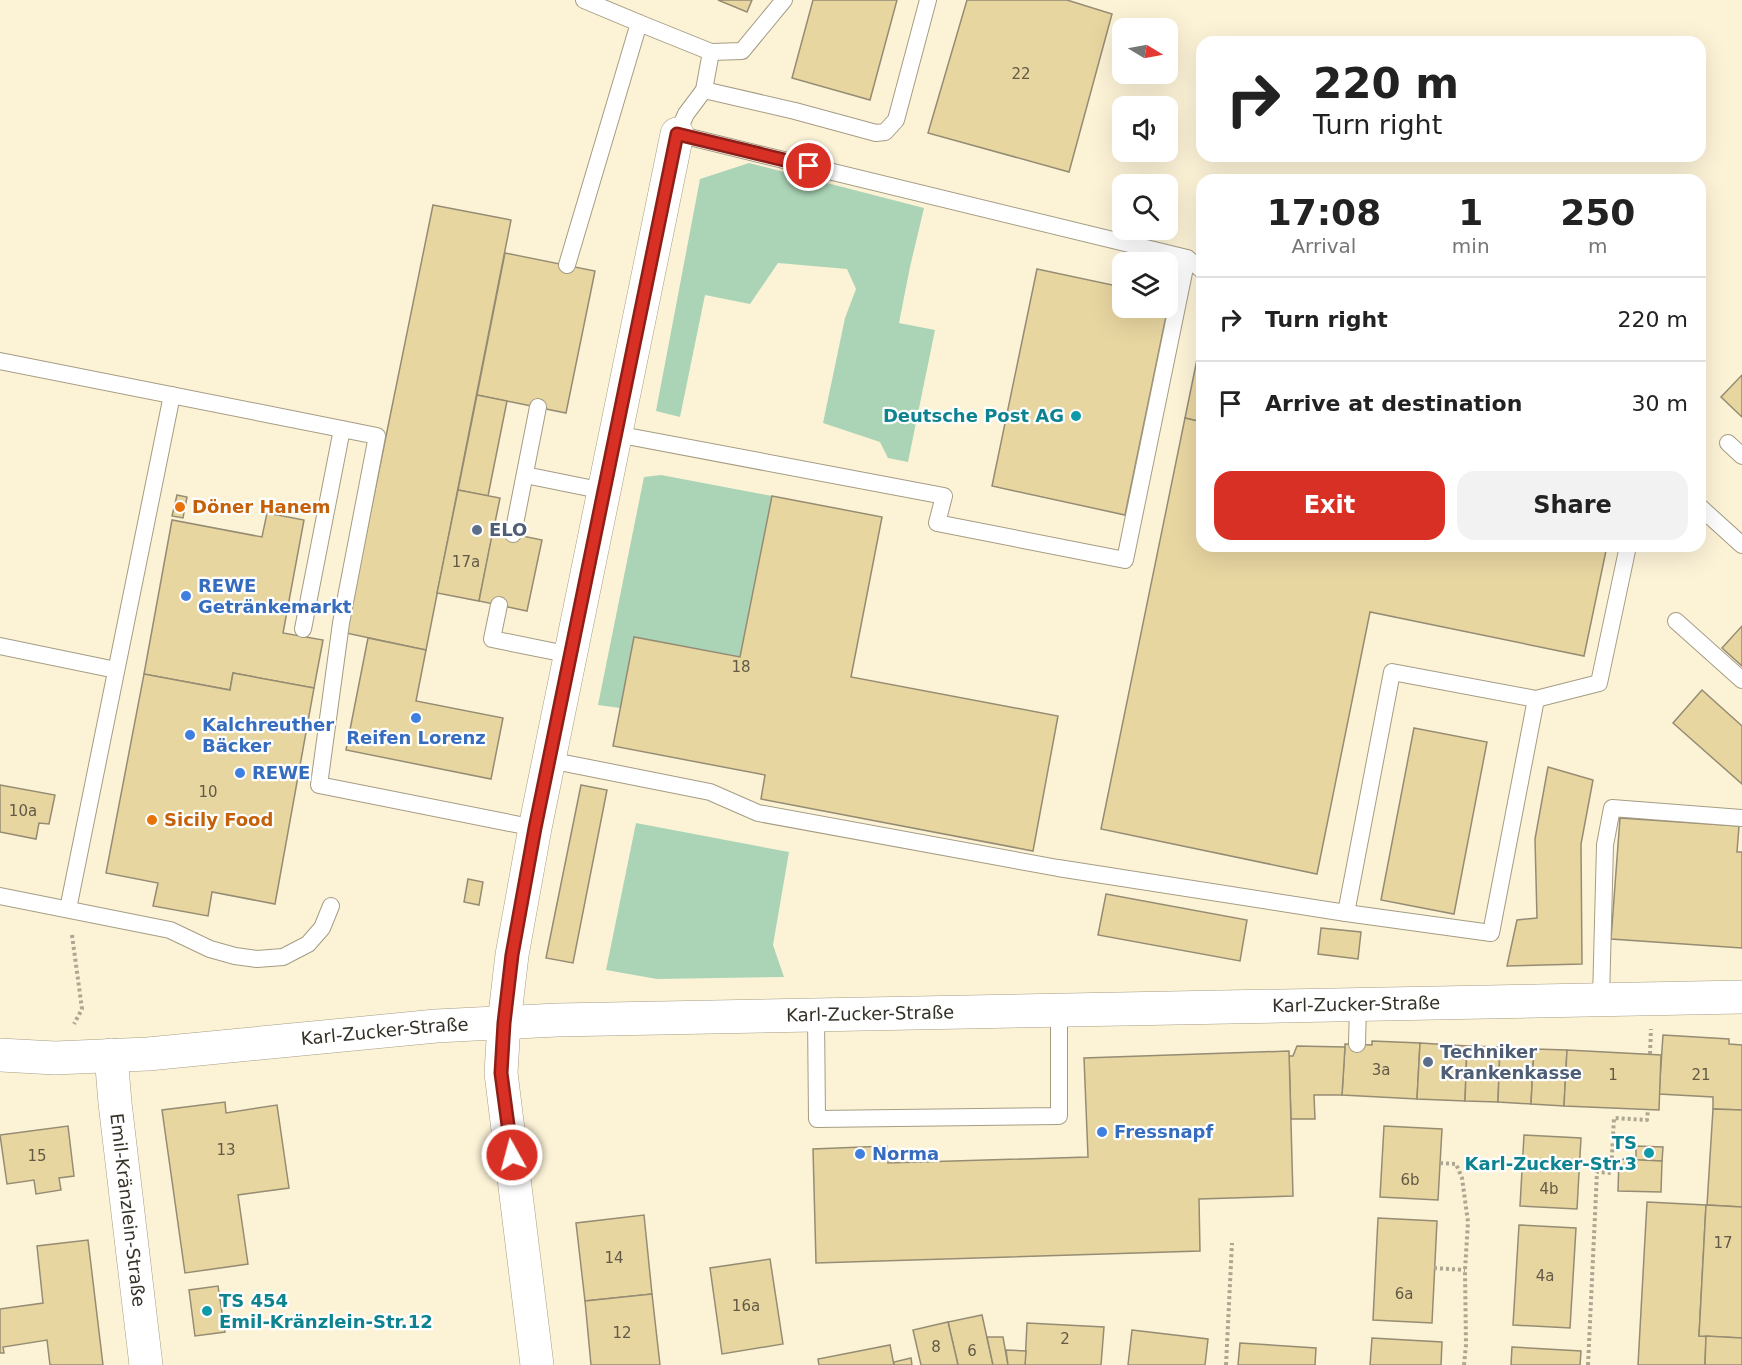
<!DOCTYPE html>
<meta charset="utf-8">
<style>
body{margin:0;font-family:"DejaVu Sans",sans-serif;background:#f2f2f2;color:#222;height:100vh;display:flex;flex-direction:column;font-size:22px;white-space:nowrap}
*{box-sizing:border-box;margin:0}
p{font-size:20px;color:#767676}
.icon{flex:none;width:33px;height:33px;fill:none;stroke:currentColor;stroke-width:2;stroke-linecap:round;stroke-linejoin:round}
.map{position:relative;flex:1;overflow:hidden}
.details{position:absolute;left:1196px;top:174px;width:510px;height:378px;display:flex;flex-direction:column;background:#fff;border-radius:18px;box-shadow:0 6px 24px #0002}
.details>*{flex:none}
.banner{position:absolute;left:1196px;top:36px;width:510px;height:126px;border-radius:18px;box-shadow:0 6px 24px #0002;background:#fff;color:#222;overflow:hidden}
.needle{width:39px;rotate:100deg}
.tools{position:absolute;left:1112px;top:18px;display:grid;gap:12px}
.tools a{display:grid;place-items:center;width:66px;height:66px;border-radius:12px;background:#fff;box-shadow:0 6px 24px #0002;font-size:30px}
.pin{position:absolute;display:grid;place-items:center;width:51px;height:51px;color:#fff;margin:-26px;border:3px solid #fff;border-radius:50%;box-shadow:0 2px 6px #0007}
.me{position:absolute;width:66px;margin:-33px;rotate:353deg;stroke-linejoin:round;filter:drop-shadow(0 0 4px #0008)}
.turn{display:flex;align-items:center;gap:21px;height:126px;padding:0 18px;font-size:27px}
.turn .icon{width:78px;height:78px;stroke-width:2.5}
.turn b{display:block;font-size:42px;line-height:51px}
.eta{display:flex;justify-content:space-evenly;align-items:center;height:102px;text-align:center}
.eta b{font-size:36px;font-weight:700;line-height:42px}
.primary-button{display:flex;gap:12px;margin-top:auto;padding:12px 18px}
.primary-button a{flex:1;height:69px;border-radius:18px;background:#d93025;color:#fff;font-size:24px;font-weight:700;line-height:69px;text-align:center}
.primary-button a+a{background:#f2f2f2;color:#222}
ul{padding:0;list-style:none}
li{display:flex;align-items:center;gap:18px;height:84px;padding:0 18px;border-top:2px solid #e0e0e0}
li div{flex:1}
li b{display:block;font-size:22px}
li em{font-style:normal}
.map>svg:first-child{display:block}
</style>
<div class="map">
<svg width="1742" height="1365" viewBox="0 0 1742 1365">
<rect width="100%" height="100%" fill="#fcf3d7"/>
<g fill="#abd4b6">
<path d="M749,163L924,208L910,267L899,323L935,330L908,462L888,458L880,442L823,423L845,318L856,289L847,269L778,263L750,304L705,295L680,417L656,411L700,179Z"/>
<path d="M661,475L772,496L740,657L620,708L598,705L644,477Z"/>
<path d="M636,823L789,852L773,945L784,977L657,979L606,970Z"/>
</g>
<g fill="#e8d6a1" stroke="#958c73" stroke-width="1.5">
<path d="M718,0H752L747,12Z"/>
<path d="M813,0H897L870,100L792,78Z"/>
<path d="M967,0H1067L1112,14L1069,172L928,133Z"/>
<path d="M433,205L511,220L426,650L346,633Z"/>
<path d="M505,253L595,271L566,413L477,395Z"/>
<path d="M1037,269L1122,287V308H1167V296L1170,297L1125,515L992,486Z"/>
<path d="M1202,335V422L1185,418Z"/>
<path d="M1742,375V417L1721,397Z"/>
<path d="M477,395L507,401L488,496L458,490Z"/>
<path d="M1185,418L1202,422V546H1607L1584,656L1370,612L1317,874L1101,829Z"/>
<path d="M458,490L500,498L479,601L437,593Z"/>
<path d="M177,495L187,497L183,518L172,516Z"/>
<path d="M772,496L882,517L851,677L1058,716L1033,851L761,799L765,775L613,746L634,637L740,657Z"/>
<path d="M267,513L304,520L283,633L323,640L314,688L233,673L230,690L144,674L172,520L262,537Z"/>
<path d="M493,530L542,540L527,611L479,601Z"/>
<path d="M1742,626V666L1722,648Z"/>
<path d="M368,638L426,650L416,701L503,718L491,779L346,750Z"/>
<path d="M233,673L314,688L275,904L212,892L208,916L153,906L158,883L106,873L144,674L230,690Z"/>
<path d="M1702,690L1742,726V784L1673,723Z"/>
<path d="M1414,728L1487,742L1454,914L1381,900Z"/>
<path d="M1548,767L1593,780L1581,844L1582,964L1507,966L1517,920L1537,918L1535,839Z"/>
<path d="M0,785L55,795L49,824L39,823L36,839L0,832Z"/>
<path d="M581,785L607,790L573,963L546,958Z"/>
<path d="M1620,818L1739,826L1737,852H1742V948L1611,939Z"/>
<path d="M468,879L483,882L479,905L464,902Z"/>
<path d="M1106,894L1247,920L1240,961L1098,935Z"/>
<path d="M1321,928L1361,932L1358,959L1318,954Z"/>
<path d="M1663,1035L1729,1039V1044L1742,1045V1110L1713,1109V1097L1659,1094Z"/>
<path d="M1372,1041L1420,1043L1417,1099L1342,1095L1345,1044L1372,1045Z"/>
<path d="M1420,1043L1467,1046L1465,1101L1417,1099Z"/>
<path d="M1297,1046L1345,1047L1342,1095H1314L1315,1119H1291L1289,1056H1293Z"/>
<path d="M1467,1046L1500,1047L1498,1102L1465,1101Z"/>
<path d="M1500,1047L1534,1049L1531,1104L1498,1102Z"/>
<path d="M1534,1049L1567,1050L1564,1106L1531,1104Z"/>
<path d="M1567,1050L1661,1055L1659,1110L1564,1106Z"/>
<path d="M1289,1051L1293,1196L1199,1199L1200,1251L816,1263L813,1149L887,1146L888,1163L1088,1157L1084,1058Z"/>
<path d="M225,1102L226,1113L277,1105L289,1188L238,1195L248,1264L185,1273L162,1110Z"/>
<path d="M1713,1109L1742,1110V1207L1707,1205Z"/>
<path d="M68,1126L74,1176L59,1178L61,1190L36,1194L34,1180L7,1184L0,1135Z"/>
<path d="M1384,1126L1442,1129L1438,1200L1380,1197Z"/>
<path d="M1524,1135L1581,1138L1577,1209L1520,1206Z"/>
<path d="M1636,1146L1663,1147L1662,1161L1636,1160Z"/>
<path d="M1619,1159L1662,1161L1661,1192L1618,1191Z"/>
<path d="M1647,1202L1706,1205L1699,1336H1706L1705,1365H1638Z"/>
<path d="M1706,1205L1742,1207V1338L1699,1336Z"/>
<path d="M644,1215L652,1294L585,1301L576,1223Z"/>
<path d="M1378,1218L1437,1221L1432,1323L1373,1320Z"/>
<path d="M1519,1225L1576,1228L1570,1328L1513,1325Z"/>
<path d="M88,1240L103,1365H50L47,1340L3,1347L4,1353H0V1309L43,1303L37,1246Z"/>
<path d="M770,1259L783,1344L722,1354L710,1268Z"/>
<path d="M218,1286L225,1332L195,1336L189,1290Z"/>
<path d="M652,1294L660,1365H591L585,1301Z"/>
<path d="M982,1315L993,1365H958L948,1322Z"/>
<path d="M948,1322L958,1365H921L913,1330Z"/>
<path d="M1027,1323L1104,1327L1101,1365H1025Z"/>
<path d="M1132,1330L1208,1339L1205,1365H1128Z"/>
<path d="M1706,1336L1742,1338V1365H1705Z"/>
<path d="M987,1337H1003L1008,1365H993Z"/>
<path d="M1372,1338L1442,1342L1441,1365H1370Z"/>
<path d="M1240,1343L1316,1348L1315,1365H1238Z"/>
<path d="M890,1345L894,1365H819L818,1359Z"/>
<path d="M1512,1347L1581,1351L1580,1365H1511Z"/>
<path d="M1006,1350L1026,1351L1025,1365H1008Z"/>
<path d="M911,1358L912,1365H894V1362Z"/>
</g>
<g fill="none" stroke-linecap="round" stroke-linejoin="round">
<g stroke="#a59c83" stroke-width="18">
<g id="lane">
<path d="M584,0L639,23"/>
<path d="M711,52L704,90L686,114L677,134L1187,258L1202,270"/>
<path d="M704,90L795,111L876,133L885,132L896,120L928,0"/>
<path d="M567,265L639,23L711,52L742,51L784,0"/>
<path d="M0,361L377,436L341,623L319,785L535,828"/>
<path d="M616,434L944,496L937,523L1125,560L1187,258"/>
<path d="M1728,443L1742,456"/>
<path d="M525,475L604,491"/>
<path d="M1700,507L1742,545"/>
<path d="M513,534L538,407"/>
<path d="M499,605L492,639L571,655"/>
<path d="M1676,621L1742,680"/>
<path d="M303,629L342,429"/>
<path d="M0,646L116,670"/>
<path d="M549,760L710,792L758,813L1058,868L1346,913L1392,672L1536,699"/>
<path d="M0,896L170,930L210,949L235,956L257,959L283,957L308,944L322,928L331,906"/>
<path d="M68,909L172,395"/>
<path d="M1346,913L1491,933L1536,699L1599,683L1628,546"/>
<path d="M1601,999L1605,845L1612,808L1742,818"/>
<path d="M816,1015L817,1119L1059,1116V1011"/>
<path d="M1357,1044L1358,1004"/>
</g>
</g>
<g stroke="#a59c83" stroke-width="34">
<g id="street">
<path id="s1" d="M111,1055L115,1103L146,1365"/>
<path d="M537,1365L501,1073L504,1023L512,955L535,828L677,134"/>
</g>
</g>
<g stroke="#a59c83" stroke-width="34">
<g id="secondary">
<path id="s2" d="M0,1055L55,1058L148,1054L436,1026L557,1020L1742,997"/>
</g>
</g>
<g stroke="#ada691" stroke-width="4" stroke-dasharray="3 3" stroke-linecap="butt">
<path d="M72,935L82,1009L74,1024"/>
<path d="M1650,1054L1651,1029"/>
<path d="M1440,1163L1456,1164L1462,1178L1468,1222L1465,1270L1466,1345L1464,1365"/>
<path d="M1434,1268L1465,1270"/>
<path d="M1226,1365L1232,1243"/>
<path d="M1588,1365L1597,1172L1611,1173L1614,1118L1647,1120L1648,1110"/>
</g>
<use href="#lane" stroke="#fff" stroke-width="16"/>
<use href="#street" stroke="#fff" stroke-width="33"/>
<use href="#secondary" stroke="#fff" stroke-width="33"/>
</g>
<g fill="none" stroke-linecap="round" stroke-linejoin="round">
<g stroke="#8d1f18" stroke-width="15">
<path id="route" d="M512,1155L501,1073L504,1023L512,955L535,828L677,134L809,166"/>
</g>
<use href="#route" stroke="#d93025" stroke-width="10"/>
</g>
<g fill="#0f9aa8" stroke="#fff" stroke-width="2">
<circle cx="1076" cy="416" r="6"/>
<circle cx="1649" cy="1153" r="6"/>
<circle cx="207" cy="1311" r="6"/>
</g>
<g fill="#e8710a" stroke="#fff" stroke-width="2">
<circle cx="180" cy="507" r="6"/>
<circle cx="152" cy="820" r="6"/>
</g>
<g fill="#5c6f8a" stroke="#fff" stroke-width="2">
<circle cx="477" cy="530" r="6"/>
<circle cx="1428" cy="1062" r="6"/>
</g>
<g fill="#3f7fe0" stroke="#fff" stroke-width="2">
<circle cx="186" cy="596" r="6"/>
<circle cx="416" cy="718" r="6"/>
<circle cx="190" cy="735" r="6"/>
<circle cx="240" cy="773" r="6"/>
<circle cx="1102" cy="1132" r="6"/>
<circle cx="860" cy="1154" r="6"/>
</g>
<g text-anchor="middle" stroke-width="4.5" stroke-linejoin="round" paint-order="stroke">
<g font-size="15" fill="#625a46">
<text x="1021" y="79">22</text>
<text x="466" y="567">17a</text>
<text x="741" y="672">18</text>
<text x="208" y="797">10</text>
<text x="23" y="816">10a</text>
<text x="1381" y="1075">3a</text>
<text x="1613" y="1080">1</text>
<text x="1701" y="1080">21</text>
<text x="226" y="1155">13</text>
<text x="37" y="1161">15</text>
<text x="1410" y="1185">6b</text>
<text x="1549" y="1194">4b</text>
<text x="1723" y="1248">17</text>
<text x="614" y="1263">14</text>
<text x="1545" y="1281">4a</text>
<text x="1404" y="1299">6a</text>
<text x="746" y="1311">16a</text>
<text x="622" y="1338">12</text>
<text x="1065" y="1344">2</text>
<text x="936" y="1352">8</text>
<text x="972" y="1356">6</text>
</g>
<g font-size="18" font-weight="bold" fill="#0d838f" stroke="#fff" text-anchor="end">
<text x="1064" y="422">Deutsche Post AG</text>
<text x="1637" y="1149">TS<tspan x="1637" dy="21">Karl-Zucker-Str.3</tspan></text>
<text x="219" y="1307" text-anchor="start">TS 454<tspan x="219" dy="21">Emil-Kränzlein-Str.12</tspan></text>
</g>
<g font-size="18" font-weight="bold" fill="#c56008" stroke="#fff" text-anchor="start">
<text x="192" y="513">Döner Hanem</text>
<text x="164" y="826">Sicily Food</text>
</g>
<g font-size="18" font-weight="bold" fill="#4e5e75" stroke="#fff" text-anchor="start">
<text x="489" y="536">ELO</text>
<text x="1440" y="1058">Techniker<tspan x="1440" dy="21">Krankenkasse</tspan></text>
</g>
<g font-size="18" font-weight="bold" fill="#366cbe" stroke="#fff" text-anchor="start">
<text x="198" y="592">REWE<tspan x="198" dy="21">Getränkemarkt</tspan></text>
<text x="202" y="731">Kalchreuther<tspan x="202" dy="21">Bäcker</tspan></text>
<text x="416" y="744" text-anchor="middle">Reifen Lorenz</text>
<text x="252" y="779">REWE</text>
<text x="1114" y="1138">Fressnapf</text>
<text x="872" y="1160">Norma</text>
</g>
<g font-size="18" fill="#353127" stroke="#fff">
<text dy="6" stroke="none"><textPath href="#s2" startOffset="1358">Karl-Zucker-Straße</textPath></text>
<text dy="6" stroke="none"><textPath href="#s2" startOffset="872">Karl-Zucker-Straße</textPath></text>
<text dy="6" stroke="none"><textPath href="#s2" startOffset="386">Karl-Zucker-Straße</textPath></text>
<text dy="6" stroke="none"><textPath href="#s1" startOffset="156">Emil-Kränzlein-Straße</textPath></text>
</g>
</g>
</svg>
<div class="tools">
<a><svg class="needle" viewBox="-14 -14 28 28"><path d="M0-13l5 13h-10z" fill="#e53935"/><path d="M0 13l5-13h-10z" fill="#767676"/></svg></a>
<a><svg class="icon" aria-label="sound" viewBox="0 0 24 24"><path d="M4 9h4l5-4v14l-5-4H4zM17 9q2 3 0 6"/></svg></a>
<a><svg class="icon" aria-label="search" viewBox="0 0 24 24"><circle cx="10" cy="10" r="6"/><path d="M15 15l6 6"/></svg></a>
<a><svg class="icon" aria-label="layers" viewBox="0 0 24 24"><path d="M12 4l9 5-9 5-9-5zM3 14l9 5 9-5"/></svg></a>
</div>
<div class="pin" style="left:809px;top:166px;background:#d93025"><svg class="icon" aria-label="arrive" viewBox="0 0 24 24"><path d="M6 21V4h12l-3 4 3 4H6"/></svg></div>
<svg class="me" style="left:512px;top:1155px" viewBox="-20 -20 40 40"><circle r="17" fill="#d93025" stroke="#fff" stroke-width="3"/><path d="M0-11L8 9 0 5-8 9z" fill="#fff"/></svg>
<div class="banner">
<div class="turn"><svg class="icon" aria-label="right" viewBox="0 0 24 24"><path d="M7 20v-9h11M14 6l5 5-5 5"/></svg><div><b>220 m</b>Turn right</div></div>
</div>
<section class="details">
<div class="eta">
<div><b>17:08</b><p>Arrival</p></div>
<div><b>1</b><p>min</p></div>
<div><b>250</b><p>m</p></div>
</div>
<ul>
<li><svg class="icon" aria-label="right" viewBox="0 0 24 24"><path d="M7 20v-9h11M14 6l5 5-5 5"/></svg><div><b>Turn right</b></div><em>220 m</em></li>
<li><svg class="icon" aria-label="arrive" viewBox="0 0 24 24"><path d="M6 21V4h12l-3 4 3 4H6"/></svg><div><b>Arrive at destination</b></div><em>30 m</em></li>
</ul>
<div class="primary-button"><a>Exit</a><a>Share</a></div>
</section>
</div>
